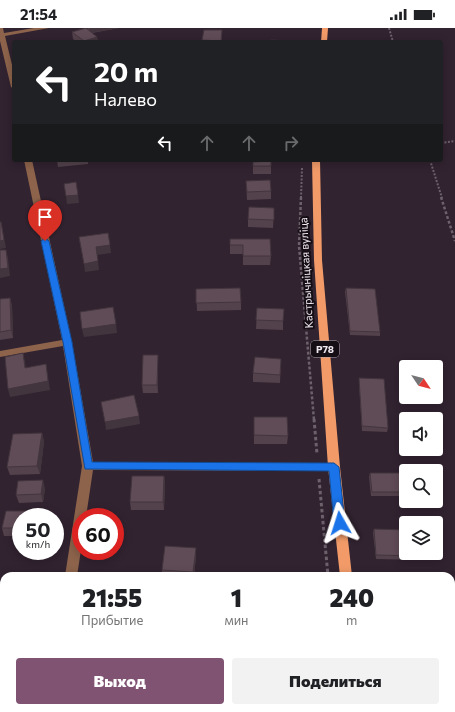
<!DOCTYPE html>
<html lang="ru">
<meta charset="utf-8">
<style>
body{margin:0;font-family:Commissioner,sans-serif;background:#f2f2f2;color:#202124;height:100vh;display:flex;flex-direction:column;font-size:15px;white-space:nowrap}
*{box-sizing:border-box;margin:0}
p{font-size:13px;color:#757577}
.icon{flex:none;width:22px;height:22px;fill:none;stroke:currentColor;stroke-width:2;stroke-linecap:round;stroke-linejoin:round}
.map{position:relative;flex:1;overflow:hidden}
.side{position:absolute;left:0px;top:544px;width:455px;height:140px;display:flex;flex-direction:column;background:#fff;border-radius:12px 12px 0 0;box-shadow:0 2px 10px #0003}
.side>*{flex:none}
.hud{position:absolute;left:12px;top:12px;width:431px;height:122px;border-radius:4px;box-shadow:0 2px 10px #0003;background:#202124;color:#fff;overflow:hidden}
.needle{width:26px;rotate:125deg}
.fabs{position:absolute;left:399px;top:332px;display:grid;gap:8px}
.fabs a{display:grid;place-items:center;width:44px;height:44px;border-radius:4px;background:#fff;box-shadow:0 2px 10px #0003;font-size:20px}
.speed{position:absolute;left:12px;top:480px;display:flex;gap:8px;font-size:20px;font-weight:700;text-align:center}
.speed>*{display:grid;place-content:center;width:52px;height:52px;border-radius:50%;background:#fff;box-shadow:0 2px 10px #0003;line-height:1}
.speed small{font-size:10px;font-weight:400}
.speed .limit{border:6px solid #d22;background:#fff;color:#111}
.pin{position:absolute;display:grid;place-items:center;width:34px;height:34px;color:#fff;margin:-41px -17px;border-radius:50% 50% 50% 0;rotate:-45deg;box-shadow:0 0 4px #0007}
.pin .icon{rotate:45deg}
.me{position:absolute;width:44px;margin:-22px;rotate:354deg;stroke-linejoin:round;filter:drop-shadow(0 0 3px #0008)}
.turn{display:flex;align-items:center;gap:14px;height:84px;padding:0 16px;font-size:18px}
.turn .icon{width:52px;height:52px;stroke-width:2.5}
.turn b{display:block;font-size:28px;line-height:34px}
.lanes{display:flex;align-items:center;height:38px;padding:0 16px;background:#0003;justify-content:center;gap:20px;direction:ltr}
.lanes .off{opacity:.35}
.eta{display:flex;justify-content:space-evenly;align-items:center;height:68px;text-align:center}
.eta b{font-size:24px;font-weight:800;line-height:28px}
.button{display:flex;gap:8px;margin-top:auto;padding:8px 16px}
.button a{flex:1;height:46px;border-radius:4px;background:#805372;color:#fff;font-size:16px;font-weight:800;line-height:46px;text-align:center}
.button a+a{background:#f2f2f2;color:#202124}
.status{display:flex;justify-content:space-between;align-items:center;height:28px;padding:0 20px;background:#fff;direction:ltr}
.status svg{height:11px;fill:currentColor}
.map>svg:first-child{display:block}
</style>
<div class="status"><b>21:54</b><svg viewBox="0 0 49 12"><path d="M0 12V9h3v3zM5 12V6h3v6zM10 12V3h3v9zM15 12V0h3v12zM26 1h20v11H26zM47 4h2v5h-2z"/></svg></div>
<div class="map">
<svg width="455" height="684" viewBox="0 0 455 684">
<rect width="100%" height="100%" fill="#312330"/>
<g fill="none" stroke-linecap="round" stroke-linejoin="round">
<g stroke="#6d616c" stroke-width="2" stroke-dasharray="2 1.5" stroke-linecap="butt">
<path d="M389,0L393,14"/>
<path d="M441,115L455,113"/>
<path d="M430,132L442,170"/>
<path d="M301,170L302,140"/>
</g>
<g stroke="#6d616c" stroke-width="2.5" stroke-dasharray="3 2" stroke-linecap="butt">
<path d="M301,169L299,218L314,392"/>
<path d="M441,169L455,213"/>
</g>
<g stroke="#6d616c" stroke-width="3" stroke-dasharray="3.5 2.5" stroke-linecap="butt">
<path d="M314,391L317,426"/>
<path d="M319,451L328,548"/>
<path d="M339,680V684"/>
</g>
<g fill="#8d634b" fill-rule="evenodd">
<path d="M0,0H3L4,5L34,0H49L5,8L14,45V61L11,59L0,13Z"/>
<path d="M24,132H32L72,314L93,434L334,435L338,436L340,439L338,442L334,443L93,442L86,489H81V522L77,548H65L82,438L63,318L0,329V323L62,312Z"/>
<rect x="44" y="680" width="14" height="4"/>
</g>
<g fill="#f29b69" fill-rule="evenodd">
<path d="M322,0H328L327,14H321Z"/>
<path d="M312,132H320L322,232L340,439L352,548H340L328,439L314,232Z"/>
<path d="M354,680H368L369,684H355Z"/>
</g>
</g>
<g fill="#53414b">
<path d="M87,0H119L92,5L97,9L98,14H77L73,11L72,4L88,2Z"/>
<path d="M222,2V14H202V12Z"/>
<path d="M57,132H88V136L58,139Z"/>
<path d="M243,132H269V133L254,134L271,138V146H253V134H243Z"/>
<path d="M246,153L271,163V171L247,172Z"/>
<path d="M274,180L273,200L248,199V191Z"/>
<path d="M230,211L271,228L270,237H243V226H230Z"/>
<path d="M346,260L380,304V308L350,307L345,264Z"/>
<path d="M196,261L241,274V282L197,283Z"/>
<path d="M10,270L12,278L13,310L0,312V271Z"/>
<path d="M257,280L283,293V302L256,301Z"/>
<path d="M281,331L280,355L253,354V345Z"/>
<path d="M158,335V365H143L142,357Z"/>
<path d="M359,350L388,400L387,404L362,403L359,354Z"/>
<path d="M254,389L288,408L287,416H254Z"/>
<path d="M42,405L44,414L40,446L10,447L7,439Z"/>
<path d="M370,445L403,464L402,468H371L369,449Z"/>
<path d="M164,448L165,456L164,482H131L130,474Z"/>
<path d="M45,460L43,474L19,475L16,467Z"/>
<path d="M21,489V508H4L2,500Z"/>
<path d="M374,501L419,528L418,532L376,531L373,505Z"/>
<path d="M196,528L194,548H162V542Z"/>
</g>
<g fill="#43353d">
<path d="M89,0H119L90,5Z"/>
<path d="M222,2V14H221Z"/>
<path d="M97,9L98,14H84V13Z"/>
<path d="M78,167L79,175L67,176L66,168Z"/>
<path d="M1,194L6,220L0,221V213Z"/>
<path d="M110,217L111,225L97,227L96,219Z"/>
<path d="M6,222L8,230L10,248L0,250V241Z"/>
<path d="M98,233L99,242L85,244L84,236Z"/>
<path d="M10,270L12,278L13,310L11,302Z"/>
<path d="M116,296L117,305L84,309L82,301Z"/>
<path d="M23,325L25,334L27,349L25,340Z"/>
<path d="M158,327V365L157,357Z"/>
<path d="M46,336L50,362L10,369L8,361Z"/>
<path d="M139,388L140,396L106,402L105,394Z"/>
<path d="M42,405L44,414L40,446L37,438Z"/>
<path d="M164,448L165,456L164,482L163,474Z"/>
<path d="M43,452L45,460L43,474L41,466Z"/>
<path d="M33,483L35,489H32Z"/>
<path d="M196,520V528L194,548H193V544Z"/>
<path d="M0,658L2,663L0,675Z"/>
</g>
<g fill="#604c57" stroke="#43353d">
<path d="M86,0L97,9L84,13L72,4Z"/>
<path d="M204,2H222L221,13L202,12Z"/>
<path d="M271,12L292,13V14H271Z"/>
<path d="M271,133V138H253V134Z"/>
<path d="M270,152L271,163L247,164L246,153Z"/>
<path d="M76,154L78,167L66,168L64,156Z"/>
<path d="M249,179L274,180V192L248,191Z"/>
<path d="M0,194H1L4,212L0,213Z"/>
<path d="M108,205L110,217L96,219L98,233L84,236L79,209Z"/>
<path d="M230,211H270L271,228H243V217H230Z"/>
<path d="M0,222H6L8,240L0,241Z"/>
<path d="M240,260L241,274L196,275V261Z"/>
<path d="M346,260L375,261L380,304L350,303Z"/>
<path d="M10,270L11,302L0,304V271Z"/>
<path d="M113,279L116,296L82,301L80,284Z"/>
<path d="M257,280L284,281L283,293L256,292Z"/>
<path d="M23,325L25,340L46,336L48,353L8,361L5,329Z"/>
<path d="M143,327H158L157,357H142Z"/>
<path d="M255,329L281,331L280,347L253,345Z"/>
<path d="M359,350L384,351L388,400L362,398Z"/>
<path d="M134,367L139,388L105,394L101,374Z"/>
<path d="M254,389H287L288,408L254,407Z"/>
<path d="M42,405L37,438L7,439L13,406Z"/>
<path d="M370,445H401L403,464H372Z"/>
<path d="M132,448H164L163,474H130Z"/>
<path d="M43,452L41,466L16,467L18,453Z"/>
<path d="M6,483H33L32,489H21V500H2Z"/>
<path d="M374,501L406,502V525H419V528L376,527Z"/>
<path d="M165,518L196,520L193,544L162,542Z"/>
<path d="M105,546L131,548H104Z"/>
</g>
<path fill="#1a73e8" stroke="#114b97" d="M45,210L49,213L72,314L92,434L334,435L339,439L345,495L343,498H336L334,495L329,443L85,441L63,314L41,213Z"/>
<g text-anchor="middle" stroke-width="4" stroke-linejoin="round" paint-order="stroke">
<rect fill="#150f15" stroke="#b0a8af" stroke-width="1" x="311" y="313" width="28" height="16" rx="3"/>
<g font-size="10" font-weight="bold" fill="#f3e9f1">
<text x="325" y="325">Р78</text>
</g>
<g font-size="11" fill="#f3e9f1" stroke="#150f15">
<text transform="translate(306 245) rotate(-93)" y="4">Кастрычніцкая вуліца</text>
</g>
</g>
</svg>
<div class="fabs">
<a><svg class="needle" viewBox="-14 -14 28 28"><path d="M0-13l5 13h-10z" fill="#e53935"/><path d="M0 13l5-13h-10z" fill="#757577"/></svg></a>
<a><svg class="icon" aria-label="sound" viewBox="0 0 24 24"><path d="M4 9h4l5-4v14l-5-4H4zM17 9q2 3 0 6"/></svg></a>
<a><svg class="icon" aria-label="search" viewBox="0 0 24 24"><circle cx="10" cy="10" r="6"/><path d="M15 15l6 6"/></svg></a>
<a><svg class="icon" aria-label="layers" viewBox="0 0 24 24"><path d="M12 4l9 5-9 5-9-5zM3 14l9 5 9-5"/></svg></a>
</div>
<div class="speed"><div>50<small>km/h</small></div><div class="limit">60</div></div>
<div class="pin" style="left:45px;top:213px;background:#d93025"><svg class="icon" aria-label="arrive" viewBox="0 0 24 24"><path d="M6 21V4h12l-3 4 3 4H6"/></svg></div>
<svg class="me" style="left:340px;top:495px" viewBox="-20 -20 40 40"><path d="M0-17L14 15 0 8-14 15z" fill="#1a73e8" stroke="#fff" stroke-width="4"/></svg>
<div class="hud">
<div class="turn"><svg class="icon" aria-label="left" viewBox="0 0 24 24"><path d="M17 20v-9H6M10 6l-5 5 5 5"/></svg><div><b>20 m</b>Налево</div></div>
<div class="lanes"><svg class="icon" aria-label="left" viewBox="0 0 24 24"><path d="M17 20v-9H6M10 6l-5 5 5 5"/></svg><svg class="icon off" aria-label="ahead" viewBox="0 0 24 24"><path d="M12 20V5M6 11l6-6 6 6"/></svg><svg class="icon off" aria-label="ahead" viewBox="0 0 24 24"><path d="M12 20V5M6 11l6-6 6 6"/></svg><svg class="icon off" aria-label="right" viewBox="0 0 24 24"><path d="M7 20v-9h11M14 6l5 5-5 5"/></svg></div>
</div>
<section class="side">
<div class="eta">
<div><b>21:55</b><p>Прибытие</p></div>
<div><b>1</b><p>мин</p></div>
<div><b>240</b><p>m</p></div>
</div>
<div class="button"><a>Выход</a><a>Поделиться</a></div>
</section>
</div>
